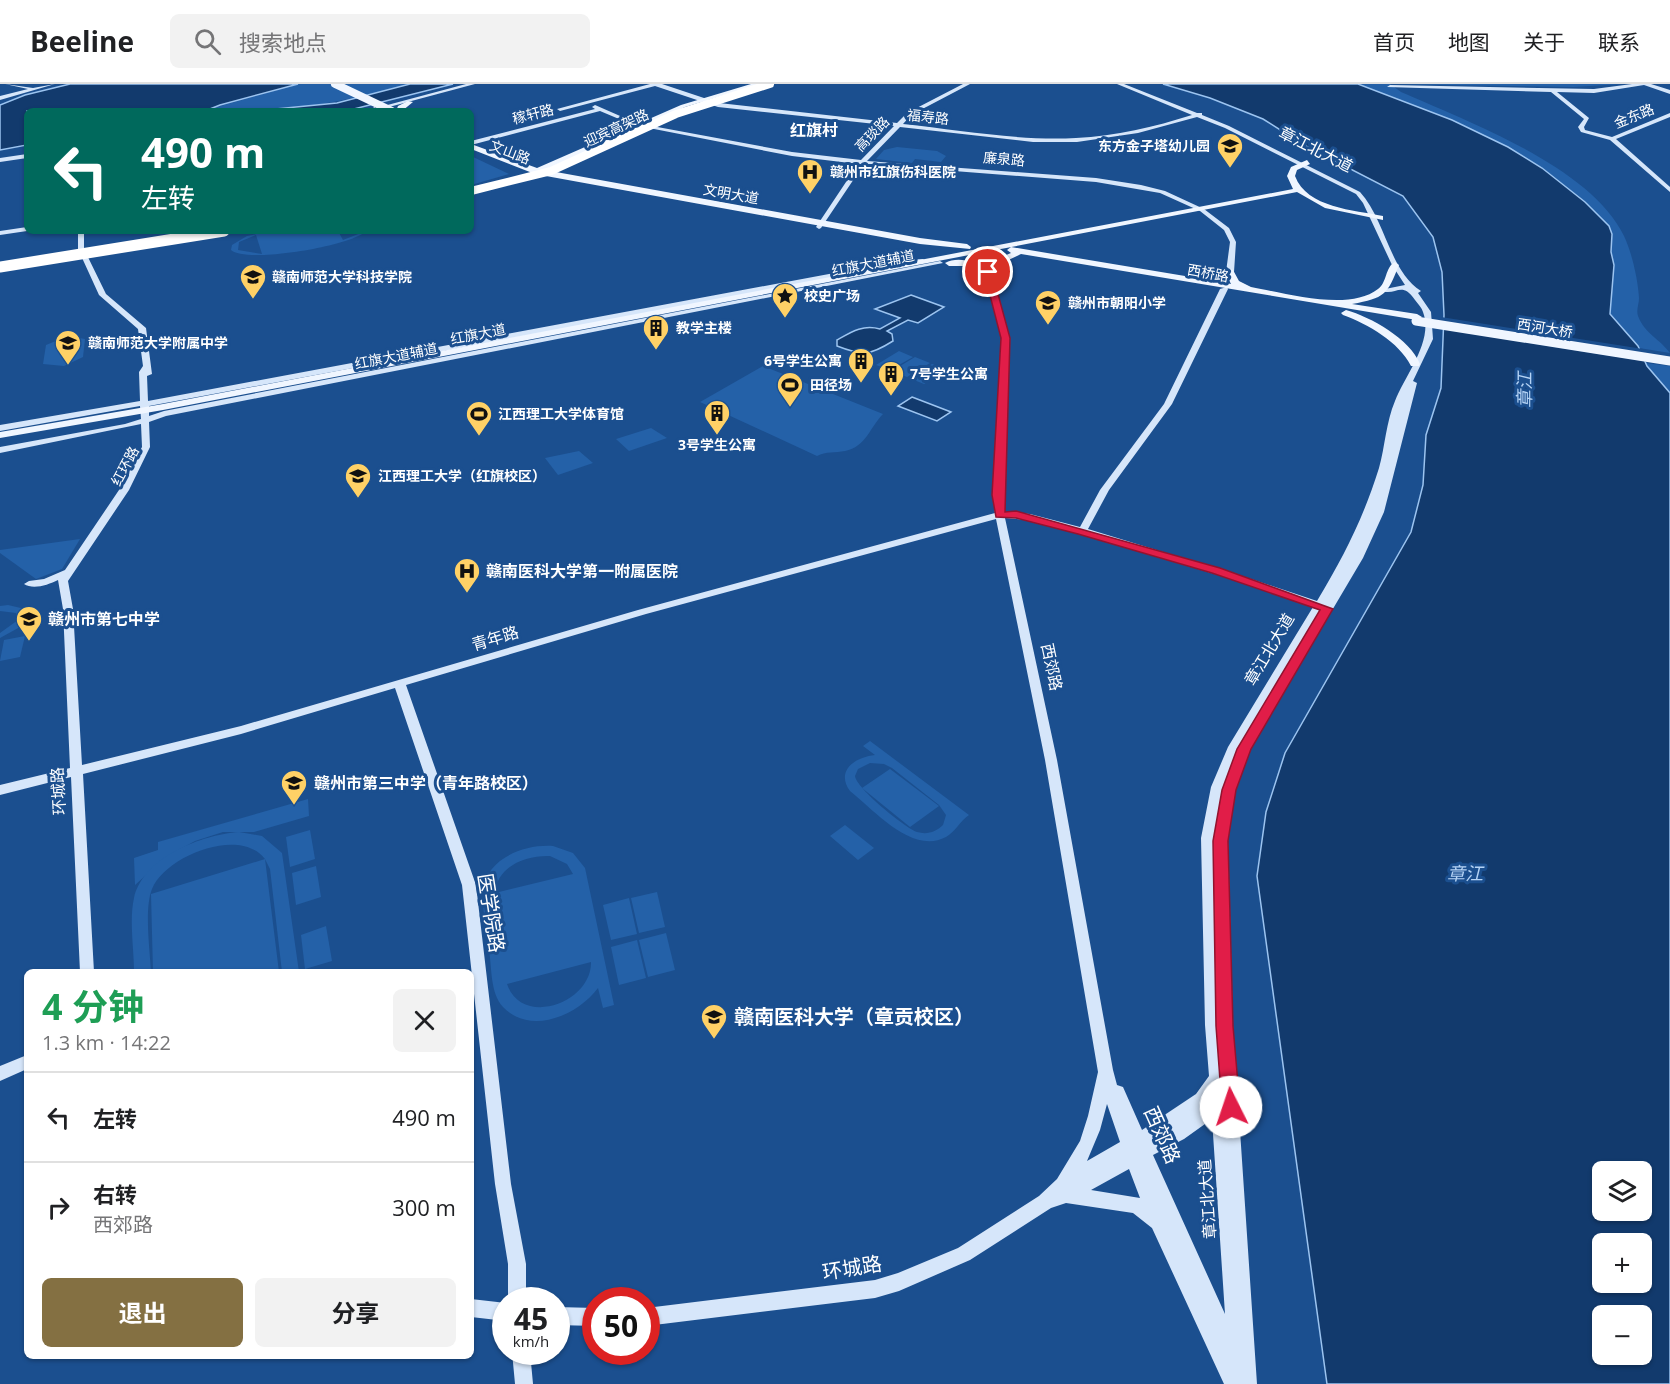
<!DOCTYPE html>
<html lang="zh">
<meta charset="utf-8">
<style>
body{margin:0;font-family:"Open Sans","Noto Sans SC",sans-serif;background:#f2f2f2;color:#202124;height:100vh;display:flex;flex-direction:column;font-size:22px;white-space:nowrap}
*{box-sizing:border-box;margin:0}
p{font-size:20px;color:#757577}
.icon{flex:none;width:33px;height:33px;fill:none;stroke:currentColor;stroke-width:2;stroke-linecap:round;stroke-linejoin:round}
.map{position:relative;flex:1;overflow:hidden}
.panel{position:absolute;left:24px;top:885px;width:450px;height:390px;display:flex;flex-direction:column;background:#fff;border-radius:9px;box-shadow:0 2px 4px #0004}
.panel>*{flex:none}
.banner{position:absolute;left:24px;top:24px;width:450px;height:126px;border-radius:9px;box-shadow:0 2px 4px #0004;background:#00695c;color:#fff;overflow:hidden}
.fabs{position:absolute;left:1592px;top:1077px;display:grid;gap:12px}
.fabs a{display:grid;place-items:center;width:60px;height:60px;border-radius:9px;background:#fff;box-shadow:0 2px 4px #0004;font-size:30px}
.speed{position:absolute;left:492px;top:1203px;display:flex;gap:12px;font-size:30px;font-weight:700;text-align:center}
.speed>*{display:grid;place-content:center;width:78px;height:78px;border-radius:50%;background:#fff;box-shadow:0 2px 4px #0004;line-height:1}
.speed small{font-size:15px;font-weight:400}
.speed .limit{border:9px solid #d22;background:#fff;color:#111}
.pin{position:absolute;display:grid;place-items:center;width:51px;height:51px;color:#fff;margin:-26px;border:3px solid #fff;border-radius:50%;box-shadow:0 2px 6px #0007}
.me{position:absolute;width:66px;margin:-33px;rotate:356deg;stroke-linejoin:round;filter:drop-shadow(0 0 4px #0008)}
.turn{display:flex;align-items:center;gap:21px;height:126px;padding:0 18px;font-size:27px}
.turn .icon{width:78px;height:78px;stroke-width:2.5}
.turn b{display:block;font-size:42px;line-height:51px}
.round{display:grid;place-items:center;flex:none;width:63px;height:63px;border-radius:9px;background:#f2f2f2}
.overview{display:flex;align-items:center;justify-content:space-between;height:102px;padding:0 18px}
h1{font-size:36px;font-weight:700;line-height:45px;color:#1e9e55}
.action{display:flex;gap:12px;margin-top:auto;padding:12px 18px}
.action a{flex:1;height:69px;border-radius:9px;background:#847042;color:#fff;font-size:24px;font-weight:700;line-height:69px;text-align:center}
.action a+a{background:#f2f2f2;color:#202124}
ul{padding:0;list-style:none}
li{display:flex;align-items:center;gap:18px;height:90px;padding:0 18px;border-top:2px solid #e0e0e0}
li div{flex:1}
li b{display:block;font-size:22px}
li em{font-style:normal}
header{display:flex;align-items:center;gap:36px;box-sizing:border-box;height:84px;padding:0 30px;background:#fff;border-bottom:2px solid #e0e0e0}
header strong{font-size:28px}
nav{display:flex;gap:33px;margin-inline-start:auto;font-size:21px}
.search{width:420px;height:54px;background:#f2f2f2;display:flex;align-items:center;gap:15px;box-sizing:border-box;padding:0 21px;border-radius:9px;color:#757577;font-size:22px}
.map>svg:first-child{display:block}
</style>
<header>
<strong>Beeline</strong>
<div class="search"><svg class="icon" aria-label="search" viewBox="0 0 24 24"><circle cx="10" cy="10" r="6"/><path d="M15 15l6 6"/></svg>搜索地点</div>
<nav><a>首页</a><a>地图</a><a>关于</a><a>联系</a></nav>
</header>
<div class="map">
<svg width="1670" height="1300" viewBox="0 0 1670 1300">
<rect width="100%" height="100%" fill="#1b4f8f"/>
<g fill="#2461a8" fill-rule="evenodd">
<path d="M298,0H410C353,16 297,27 237,27C228,27 216,29 210,25Z"/>
<path d="M1358,0H1390L1401,8C1469,38 1591,83 1624,152C1632,169 1638,196 1639,214C1639,220 1636,226 1638,232C1645,250 1660,255 1670,269L1639,264L1610,230L1614,181L1611,168L1612,150L1600,133L1585,118L1542,84L1508,63L1452,36Z"/>
<path d="M1392,0H1622L1574,3Z"/>
<path d="M897,63L937,67L946,72L941,78L915,75L912,79L876,75L884,66Z"/>
<path d="M471,72L509,90L471,101Z"/>
<path d="M271,147H338L343,156L366,147C352,162 246,180 231,166L232,161L247,152ZM256,151L262,170L238,166L239,158Z"/>
<path d="M68,252L85,255L83,273L64,282L43,280L46,261Z"/>
<path d="M899,267L913,273L890,286L876,281Z"/>
<path d="M915,273L930,279L907,293L892,287Z"/>
<path d="M1645,279L1670,282V309L1647,282Z"/>
<path d="M932,280L947,285L924,300L909,294Z"/>
<path d="M763,282L883,330C870,343 866,363 845,367C835,369 826,367 817,372L700,318Z"/>
<path d="M651,344L667,354L629,367L616,355Z"/>
<path d="M579,367L593,379L558,391L545,374Z"/>
<path d="M80,455L62,485L36,495L0,469V466Z"/>
<path d="M8,521L25,525L27,535L20,543L0,554V549L18,536L16,529L0,527V522Z"/>
<path d="M25,552L20,573L0,577L4,556Z"/>
<path d="M870,657L969,731C960,737 955,748 946,753C912,771 874,726 850,707C835,686 856,673 875,671L863,662ZM870,679L884,680L892,684L939,721L946,731L943,741C936,748 927,751 917,748C904,743 856,704 855,692L858,685Z"/>
<path d="M890,685L939,722L910,743L862,704Z"/>
<path d="M308,715L309,732L254,748H223L195,757L166,773L135,801L134,774L158,766V758Z"/>
<path d="M845,741L874,764L858,776L830,752Z"/>
<path d="M310,746L315,775L290,783L286,753Z"/>
<path d="M239,748L262,752L282,769L299,888H282L270,785L265,775L279,888H153L151,810L265,775C240,742 165,772 152,805C144,825 150,866 151,888H134C134,865 129,836 134,814C144,772 202,751 239,748Z"/>
<path d="M553,762L573,769L585,784L614,921L603,924L598,904C578,931 531,952 503,923C490,909 492,884 489,866C487,847 482,826 483,807C486,774 525,760 553,762ZM550,772L567,780L573,790L495,809C497,782 526,771 550,772ZM591,878C592,919 522,944 507,900Z"/>
<path d="M316,782L321,813L296,821L292,789Z"/>
<path d="M657,808L665,843L639,849L631,814Z"/>
<path d="M629,814L637,850L611,856L603,821Z"/>
<path d="M326,842L332,877L305,885L301,851Z"/>
<path d="M666,849L675,886L648,893L639,856Z"/>
<path d="M637,856L646,894L619,901L611,863Z"/>
</g>
<g fill="#123a6d" stroke="#9cc4f0" stroke-width="1.5" fill-rule="evenodd">
<path d="M70,0H298L220,21L210,25L211,27H27V61L0,66V21L25,11Z"/>
<path d="M410,0H453L346,27H255L337,19Z"/>
<path d="M1163,0H1358L1452,36L1508,63L1542,84L1585,118L1609,142L1612,150L1611,168L1614,181L1610,230L1638,262L1647,282L1670,309V1300H1327L1257,792L1266,728L1285,669L1411,448L1423,401L1426,351L1441,304L1444,231L1442,188L1433,153L1403,112L1304,61L1263,35L1210,14ZM1602,1088H1641V1126H1602ZM1602,1160H1641V1198H1602ZM1602,1232H1641V1270H1602Z"/>
<path d="M911,211L944,223L918,239L908,236L887,247L892,250L893,257C869,272 863,272 837,262V256C851,248 863,240 880,245L900,234L875,225Z"/>
<path d="M912,313L951,328L937,337L898,322Z"/>
</g>
<path fill="#1b4f8f" d="M1441,233L1643,265L1648,278L1441,245Z"/>
<g fill="none" stroke-linecap="round" stroke-linejoin="round">
<g fill="#d6e6fa" fill-rule="evenodd">
<path d="M5,0L33,4L55,0L0,16V12L28,5Z"/>
<path d="M466,0H475L374,27H365Z"/>
<path d="M650,0H662L719,19L897,39L907,29L963,0H970L911,31L903,40C960,46 1018,57 1076,54C1116,52 1154,43 1192,31L1117,0H1124L1197,29H1202V31L1229,42L1360,108C1385,135 1390,188 1421,207L1418,209L1431,228L1433,255L1413,297L1417,299L1384,428L1363,474L1250,665L1235,706L1228,757L1233,942L1257,1300H1224L1152,1144L1133,1129L1066,1119L1051,1124L970,1176L899,1207L875,1214L646,1242V1224L875,1196L898,1189L958,1164L1039,1112L1057,1095L1080,1057L1088,1032L1098,988L1045,676L996,435L646,530L406,601L476,801L511,1100L526,1180V1216H508V1180L495,1100L462,801L395,604L241,650L83,690L94,888H80L71,693L0,711V701L70,684L63,525L58,496C48,501 33,506 24,500L29,497L44,495L65,486L119,406L142,363L141,340L0,369V363L125,340L141,335L140,322L0,347V341L140,317L139,288L143,282L138,245L99,211L78,165V147H84V165L106,210L146,244L152,290L147,292L148,317L904,176L923,175L926,177L149,322V332L164,327L940,177L943,179L166,332L149,338L150,363L129,406L68,497L73,525L82,681L241,642L638,526L995,429L993,410L1001,254L984,188L988,186L992,188L1009,254L1003,410L1005,428L1030,430L1080,443L1100,406L1164,320L1220,205L1227,203L1228,205L1172,320L1109,406L1088,445L1251,495L1317,517C1344,472 1363,435 1379,384C1385,363 1386,338 1395,317C1405,291 1434,257 1423,228C1422,224 1418,220 1415,216C1401,195 1395,214 1380,206L1405,201L1392,181L1363,119L1356,110L1225,44L1197,33L1138,49L1077,58H1033L900,43L867,77L1096,94L1141,101L1165,107L1204,125L1229,144L1236,158L1234,188L1230,190L1226,188L1230,158L1224,146L1200,127L1160,109L1096,98L864,80L821,144L819,145L816,143L858,80L792,72L649,44L652,42L792,68L861,76L894,42L718,23L655,2L560,27L557,25ZM1005,434L1030,436L1057,442L1244,499L1313,523L1228,663L1211,703L1201,754L1205,941L1209,992L1196,1010L1142,1046L1123,1003L1117,1001L1113,986L1057,676ZM1107,1020L1120,1058L1087,1077L1100,1046ZM1212,1035L1225,1230L1153,1071L1184,1055ZM1129,1085L1140,1114L1091,1106Z"/>
<path d="M1632,0H1651L1670,6V10L1644,1L1594,9L1557,8L1589,34L1584,43L1585,46L1612,53L1670,29V33L1616,55L1670,103V108L1610,56L1581,48L1578,43L1584,35L1551,8L1387,3L1390,1L1594,5Z"/>
<path d="M595,21L643,42L638,43L600,27L471,61V57L595,25L592,23Z"/>
<path d="M27,70V74L0,78V74Z"/>
<path d="M27,143V147L0,151V147Z"/>
<path d="M27,971V985L0,997V982Z"/>
<path d="M471,1215L506,1219V1237L471,1233Z"/>
<path d="M556,1223L596,1224V1242L556,1241Z"/>
<path d="M512,1268H530L533,1300H515Z"/>
</g>
<g fill="#f0f6ff" fill-rule="evenodd">
<path d="M751,0H761L685,23L545,86L920,154L967,160L971,163L970,165L920,160L535,90L471,65V60L537,84L681,21Z"/>
<path d="M408,17L413,18L402,27H396L398,22Z"/>
<path d="M374,23L381,27L372,26Z"/>
<path d="M1307,76L1310,80L1297,86L1295,92C1307,124 1354,126 1383,132V136L1325,124L1297,108L163,326L0,354V348L163,320L1293,105L1287,92L1291,83Z"/>
<path d="M1011,163L1203,195L1220,192L1230,185L1233,186L1239,197L1251,203C1285,209 1349,228 1378,205C1387,199 1385,183 1395,178L1399,181C1387,211 1385,214 1352,220L1417,230L1422,233L1417,236L1021,170L1000,180L988,191L969,182H949L945,179C957,172 974,177 986,184L994,176L1011,169L1007,166ZM1228,194L1231,200L1217,197Z"/>
<path d="M1346,226C1371,233 1410,255 1420,280L1419,282H1411C1399,258 1368,240 1343,231L1341,229Z"/>
</g>
<path stroke="#f0f6ff" stroke-width="8" d="M335,0L392,27"/>
<path stroke="#f0f6ff" stroke-width="9" d="M1416,237L1670,277"/>
<path stroke="#fff" stroke-width="8" d="M471,107L551,87L676,30L770,0"/>
<path stroke="#fff" stroke-width="11" d="M0,183L224,147"/>
</g>
<path fill="#e11d48" stroke="#92132f" stroke-width="1.5" d="M988,186L992,188L1010,254L1005,428L1016,427L1220,484L1333,525L1251,665L1236,706L1228,757L1233,942L1240,1023L1237,1029L1231,1031L1224,1029L1222,1023L1216,942L1213,757L1222,706L1237,665L1320,526L1212,489L1078,450L1016,434L996,433L992,411L1001,254L984,188Z"/>
<defs>
<g id="school-pin" transform="scale(1.35)"><path d="M0 17L-7.5 6A9.5 9.5 0 1 1 7.5 6Z" fill="#ffd166" stroke="#1b4f8f"/><path d="M0-5L7-2L0 1L-7-2ZM-4 1L0 2.5L4 1V4Q0 6-4 4Z" fill="#111"/></g>
<g id="hospital-pin" transform="scale(1.35)"><path d="M0 17L-7.5 6A9.5 9.5 0 1 1 7.5 6Z" fill="#ffd166" stroke="#1b4f8f"/><path d="M-5-5h3v3.5h4V-5h3V5h-3V1.5h-4V5h-3Z" fill="#111"/></g>
<g id="university-pin" transform="scale(1.35)"><path d="M0 17L-7.5 6A9.5 9.5 0 1 1 7.5 6Z" fill="#ffd166" stroke="#1b4f8f"/><path d="M0-5L7-2L0 1L-7-2ZM-4 1L0 2.5L4 1V4Q0 6-4 4Z" fill="#111"/></g>
<g id="sight-pin" transform="scale(1.35)"><path d="M0 17L-7.5 6A9.5 9.5 0 1 1 7.5 6Z" fill="#ffd166" stroke="#1b4f8f"/><path d="M0-6L1.8-2.2L6-1.7L2.9 1.2L3.7 5.4L0 3.3L-3.7 5.4L-2.9 1.2L-6-1.7L-1.8-2.2Z" fill="#111"/></g>
<g id="building-pin" transform="scale(1.35)"><path d="M0 17L-7.5 6A9.5 9.5 0 1 1 7.5 6Z" fill="#ffd166" stroke="#1b4f8f"/><path d="M-4-6H4V6H1V3H-1V6H-4ZM-2.5-4.3h1.7v1.8h-1.7ZM.8-4.3h1.7v1.8H.8ZM-2.5-1h1.7V.8h-1.7ZM.8-1h1.7V.8H.8Z" fill="#111"/></g>
<g id="stadium-pin" transform="scale(1.35)"><path d="M0 17L-7.5 6A9.5 9.5 0 1 1 7.5 6Z" fill="#ffd166" stroke="#1b4f8f"/><path d="M0-5a6.5 5 0 1 0 0 10a6.5 5 0 1 0 0-10ZM-3.5-1.8h7v3.6h-7Z" fill="#111"/></g>
</defs>
<g fill-rule="evenodd">
<use href="#school-pin" x="1230" y="62"/>
<use href="#hospital-pin" x="810" y="88"/>
<use href="#university-pin" x="253" y="193"/>
<use href="#sight-pin" x="785" y="212"/>
<use href="#school-pin" x="1048" y="219"/>
<use href="#building-pin" x="656" y="244"/>
<use href="#school-pin" x="68" y="259"/>
<use href="#building-pin" x="861" y="277"/>
<use href="#building-pin" x="891" y="290"/>
<use href="#stadium-pin" x="790" y="301"/>
<use href="#building-pin" x="717" y="329"/>
<use href="#stadium-pin" x="479" y="330"/>
<use href="#university-pin" x="358" y="392"/>
<use href="#hospital-pin" x="467" y="487"/>
<use href="#school-pin" x="29" y="535"/>
<use href="#school-pin" x="294" y="699"/>
<use href="#university-pin" x="714" y="933"/>
</g>
<g text-anchor="middle" stroke-width="6" stroke-linejoin="round" paint-order="stroke">
<g font-size="14" fill="#fff" stroke="#1b4f8f">
<text transform="translate(533 30) rotate(-14)" y="5">稼轩路</text>
<text transform="translate(1634 32) rotate(-22)" y="5">金东路</text>
<text transform="translate(928 33) rotate(6)" y="5">福寿路</text>
<text transform="translate(616 44) rotate(-25)" y="5">迎宾高架路</text>
<text transform="translate(872 50) rotate(-46)" y="5">高琰路</text>
<text transform="translate(510 68) rotate(21)" y="5">文山路</text>
<text transform="translate(1004 75) rotate(5)" y="5">廉泉路</text>
<text transform="translate(731 110) rotate(10)" y="5">文明大道</text>
<text transform="translate(873 179) rotate(-11)" y="5">红旗大道辅道</text>
<text transform="translate(1208 189) rotate(10)" y="5">西桥路</text>
<text transform="translate(1545 244) rotate(9)" y="5">西河大桥</text>
<text transform="translate(478 250) rotate(-11)" y="5">红旗大道</text>
<text transform="translate(396 272) rotate(-11)" y="5">红旗大道辅道</text>
<text transform="translate(125 382) rotate(-62)" y="5">红环路</text>
</g>
<g font-size="14" font-weight="bold" fill="#fff" stroke="#1b4f8f" text-anchor="start">
<text x="1210" y="67" text-anchor="end">东方金子塔幼儿园</text>
<text x="830" y="93">赣州市红旗伤科医院</text>
<text x="272" y="198">赣南师范大学科技学院</text>
<text x="804" y="217">校史广场</text>
<text x="1068" y="224">赣州市朝阳小学</text>
<text x="676" y="249">教学主楼</text>
<text x="88" y="264">赣南师范大学附属中学</text>
<text x="842" y="282" text-anchor="end">6号学生公寓</text>
<text x="910" y="295">7号学生公寓</text>
<text x="810" y="306">田径场</text>
<text x="498" y="335">江西理工大学体育馆</text>
<text x="717" y="366" text-anchor="middle">3号学生公寓</text>
<text x="378" y="397">江西理工大学（红旗校区）</text>
</g>
<g font-size="16" font-weight="bold" fill="#fff" stroke="#1b4f8f">
<text x="814" y="52">红旗村</text>
</g>
<g font-size="16" fill="#fff" stroke="#1b4f8f">
<text transform="translate(1316 65) rotate(27)" y="6">章江北大道</text>
<text transform="translate(495 554) rotate(-17)" y="6">青年路</text>
<text transform="translate(1269 565) rotate(-59)" y="6">章江北大道</text>
<text transform="translate(1052 583) rotate(78)" y="6">西郊路</text>
<text transform="translate(58 707) rotate(-93)" y="6">环城路</text>
<text transform="translate(1207 1115) rotate(-94)" y="6">章江北大道</text>
</g>
<g font-size="16" font-weight="bold" fill="#fff" stroke="#1b4f8f" text-anchor="start">
<text x="486" y="493">赣南医科大学第一附属医院</text>
<text x="48" y="541">赣州市第七中学</text>
<text x="314" y="705">赣州市第三中学（青年路校区）</text>
</g>
<g font-size="18" font-style="italic" fill="#b5d3f5" stroke="#1b4f8f">
<text transform="translate(1525 306) rotate(-90)" y="6">章江</text>
<text x="1465" y="796">章江</text>
</g>
<g font-size="20" fill="#fff" stroke="#1b4f8f">
<text transform="translate(491 829) rotate(81)" y="7">医学院路</text>
<text transform="translate(1162 1051) rotate(66)" y="7">西郊路</text>
<text transform="translate(852 1184) rotate(-9)" y="7">环城路</text>
</g>
<g font-size="20" font-weight="bold" fill="#fff" stroke="#1b4f8f" text-anchor="start">
<text x="734" y="940">赣南医科大学（章贡校区）</text>
</g>
</g>
</svg>
<div class="fabs">
<a><svg class="icon" aria-label="layers" viewBox="0 0 24 24"><path d="M12 4l9 5-9 5-9-5zM3 14l9 5 9-5"/></svg></a>
<a>+</a>
<a>−</a>
</div>
<div class="speed"><div>45<small>km/h</small></div><div class="limit">50</div></div>
<div class="pin" style="left:988px;top:188px;background:#d93025"><svg class="icon" aria-label="arrive" viewBox="0 0 24 24"><path d="M6 21V4h12l-3 4 3 4H6"/></svg></div>
<svg class="me" style="left:1231px;top:1023px" viewBox="-20 -20 40 40"><circle r="19" fill="#fff"/><path d="M0-13L10 11 0 6-10 11z" fill="#e11d48"/></svg>
<div class="banner">
<div class="turn"><svg class="icon" aria-label="left" viewBox="0 0 24 24"><path d="M17 20v-9H6M10 6l-5 5 5 5"/></svg><div><b>490 m</b>左转</div></div>
</div>
<section class="panel">
<div class="overview"><div><h1>4 分钟</h1><p>1.3 km · 14:22</p></div><a class="round"><svg class="icon" aria-label="close" viewBox="0 0 24 24"><path d="M6 6l12 12M18 6L6 18"/></svg></a></div>
<ul>
<li><svg class="icon" aria-label="left" viewBox="0 0 24 24"><path d="M17 20v-9H6M10 6l-5 5 5 5"/></svg><div><b>左转</b></div><em>490 m</em></li>
<li><svg class="icon" aria-label="right" viewBox="0 0 24 24"><path d="M7 20v-9h11M14 6l5 5-5 5"/></svg><div><b>右转</b><p>西郊路</p></div><em>300 m</em></li>
</ul>
<div class="action"><a>退出</a><a>分享</a></div>
</section>
</div>
